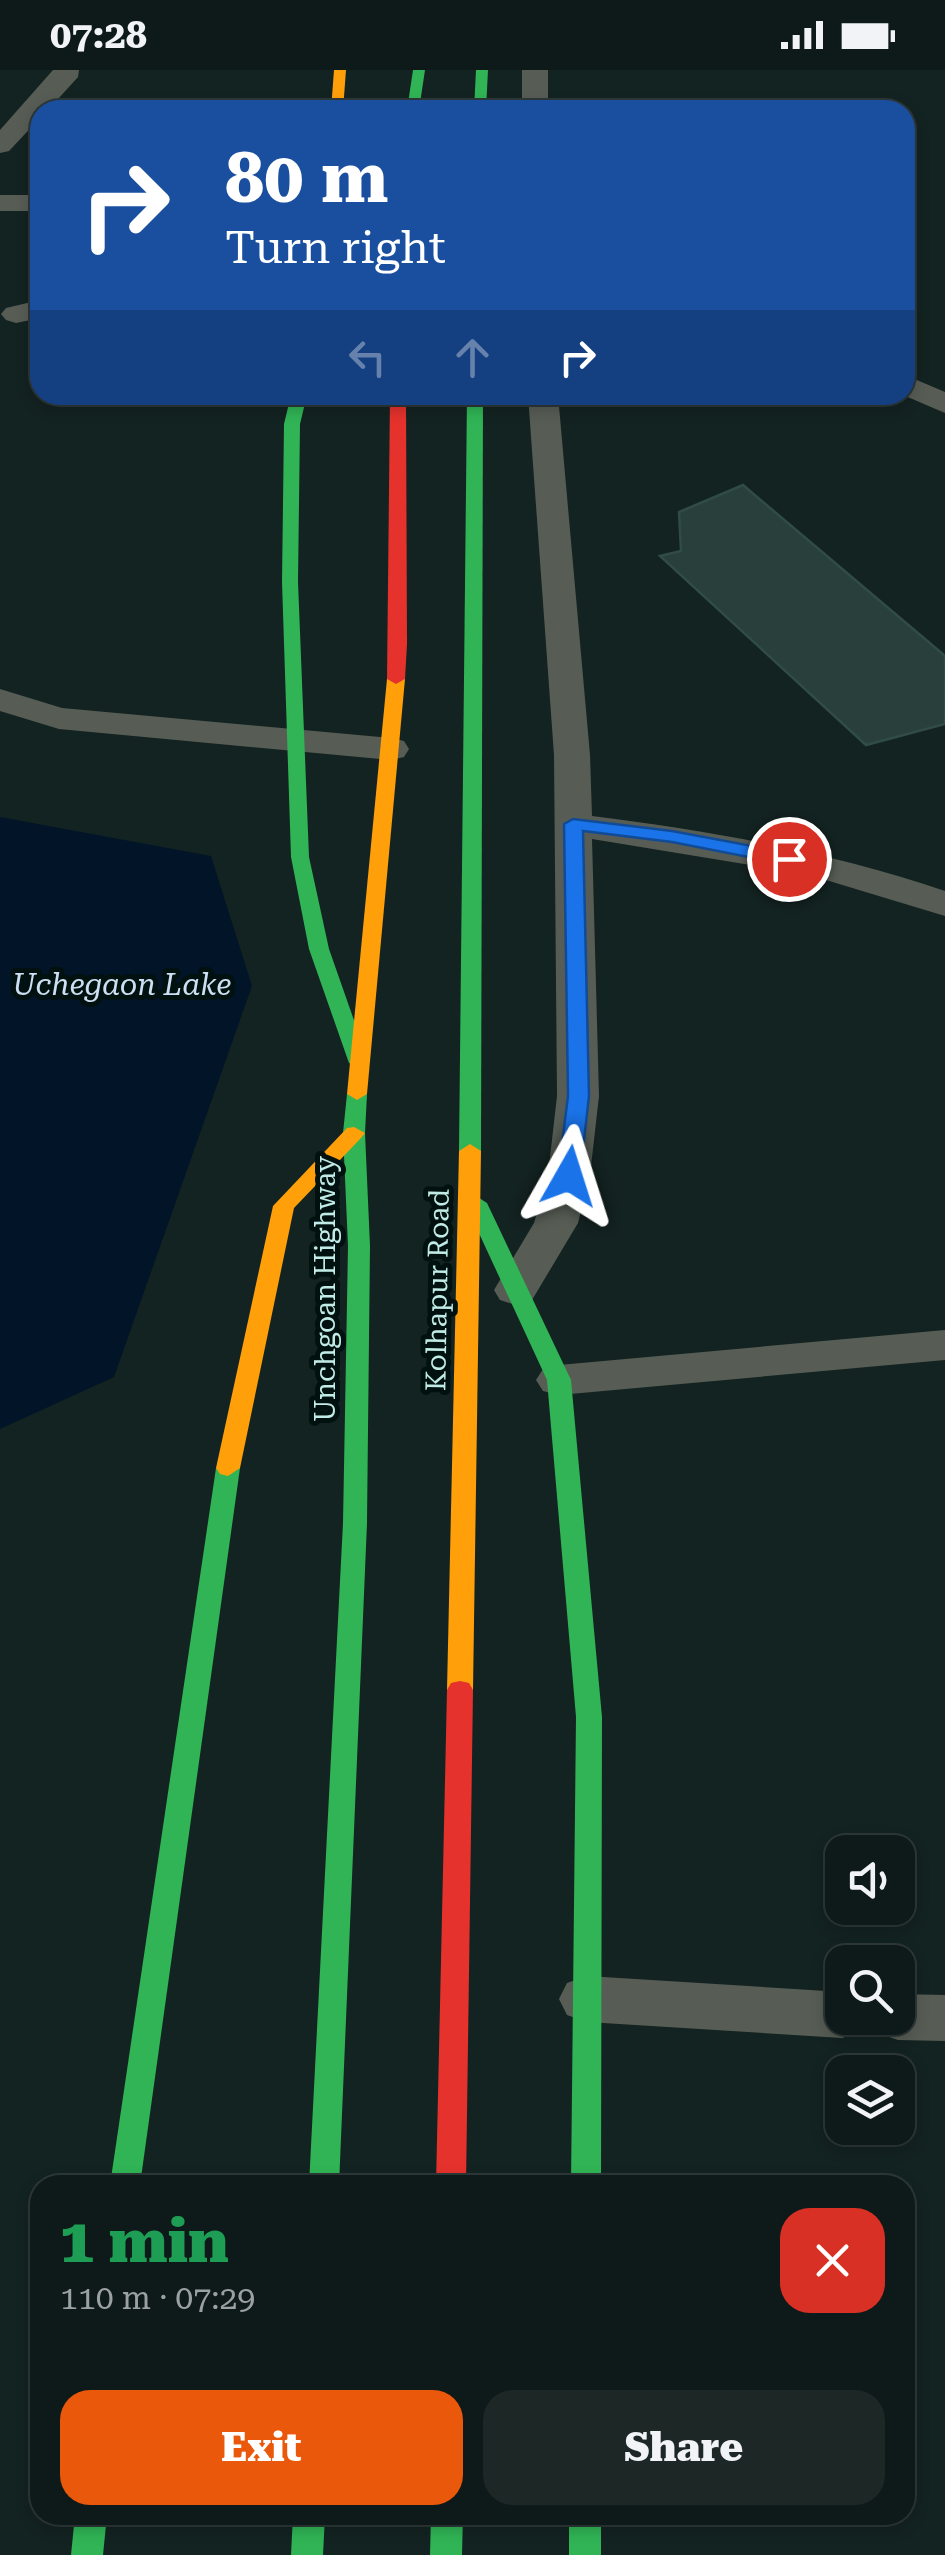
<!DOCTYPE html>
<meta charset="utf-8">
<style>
body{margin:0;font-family:"Roboto Serif",serif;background:#1c2726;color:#f1f3f6;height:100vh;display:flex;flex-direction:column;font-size:38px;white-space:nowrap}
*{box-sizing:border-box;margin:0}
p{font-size:32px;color:#9ba1a2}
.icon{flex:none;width:55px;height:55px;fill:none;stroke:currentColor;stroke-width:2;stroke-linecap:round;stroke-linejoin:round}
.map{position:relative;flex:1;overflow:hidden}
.drawer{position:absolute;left:30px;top:2105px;width:885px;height:350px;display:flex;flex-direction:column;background:#0e1a19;border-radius:30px;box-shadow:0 5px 15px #0003,0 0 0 2px #2e3838}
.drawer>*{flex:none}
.guide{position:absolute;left:30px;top:30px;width:885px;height:305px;border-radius:30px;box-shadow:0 5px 15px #0003,0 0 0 2px #2e3838;background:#1a4fa0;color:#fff;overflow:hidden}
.controls{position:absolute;left:825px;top:1765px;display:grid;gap:20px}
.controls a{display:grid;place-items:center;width:90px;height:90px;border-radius:20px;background:#0e1a19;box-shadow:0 5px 15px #0003,0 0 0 2px #2e3838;font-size:50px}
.pin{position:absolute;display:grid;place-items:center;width:85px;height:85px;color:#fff;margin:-42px;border:5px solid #fff;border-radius:50%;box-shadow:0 2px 10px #0007}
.me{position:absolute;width:110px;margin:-55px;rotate:6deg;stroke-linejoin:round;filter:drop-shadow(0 0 8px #0008)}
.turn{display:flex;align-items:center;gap:35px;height:210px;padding:0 30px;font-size:45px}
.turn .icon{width:130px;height:130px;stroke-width:2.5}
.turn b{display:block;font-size:70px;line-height:85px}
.lanes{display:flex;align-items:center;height:95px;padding:0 30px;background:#0003;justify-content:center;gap:50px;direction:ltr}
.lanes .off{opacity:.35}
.round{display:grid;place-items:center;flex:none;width:105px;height:105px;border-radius:30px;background:#1c2726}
.headline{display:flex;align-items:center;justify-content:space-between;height:170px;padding:0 30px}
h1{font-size:60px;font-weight:800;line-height:75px;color:#1e9e55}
.action{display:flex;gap:20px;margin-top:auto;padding:20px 30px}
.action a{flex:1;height:115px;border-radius:30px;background:#ea580c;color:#fff;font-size:40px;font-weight:800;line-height:115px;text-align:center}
.action a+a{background:#1c2726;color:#f1f3f6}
.status{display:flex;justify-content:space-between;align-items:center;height:70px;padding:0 50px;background:#0e1a19;direction:ltr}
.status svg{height:28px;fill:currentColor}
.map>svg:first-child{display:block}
</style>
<div class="status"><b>07:28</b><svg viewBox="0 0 49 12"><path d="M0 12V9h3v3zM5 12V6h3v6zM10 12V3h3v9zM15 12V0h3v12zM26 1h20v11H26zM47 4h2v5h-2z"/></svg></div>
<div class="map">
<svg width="945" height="2485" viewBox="0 0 945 2485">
<rect width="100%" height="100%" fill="#132321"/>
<path fill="#021528" d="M0,747L211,786L252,916L114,1307L0,1359Z"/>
<path fill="#293f3b" stroke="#314c46" stroke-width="2.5" d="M743,415L945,586V654L866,675L660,486L681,481L679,442Z"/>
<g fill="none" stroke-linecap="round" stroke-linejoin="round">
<g fill="#575d55" fill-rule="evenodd">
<path d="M53,0H79L78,7L48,40H40V48L9,81L0,83V60Z"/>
<rect x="522" y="0" width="26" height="40"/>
<rect x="0" y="125" width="40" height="16"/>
<path d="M40,230V248L16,253L6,250L1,244L6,238Z"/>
<path d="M905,305L945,322V343L903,325Z"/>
<path d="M528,325H558L590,685L592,746C712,761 830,782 945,821V846L806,804L592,769L599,1026L590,1105L578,1153L532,1230L516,1235L500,1230L494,1220L534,1153L548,1105L557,1026L554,685Z"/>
<path d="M0,619L62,638L391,668L404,671L409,679L404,687L391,690L59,659L0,641Z"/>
<path d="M945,1260V1290L559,1325L543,1321L536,1310L543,1299L559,1295Z"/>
<path d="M587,1906L842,1922V1948H869L862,1961L842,1968L587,1952L567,1945L559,1929L567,1913Z"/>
<path d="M898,1924L945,1925V1971L898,1970L878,1963L870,1948H898Z"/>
</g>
<g fill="#30b455" fill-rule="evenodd">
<path d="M413,0H425L419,40H407Z"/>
<path d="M476,0H488L486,40H474Z"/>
<path d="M291,325H307L300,354L298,512L309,787L329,879L369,993L359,999L349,993L309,879L291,787L282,512L284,354Z"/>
<path d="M467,325H483L481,1081L470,1088L459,1081Z"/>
<path d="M357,1018L367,1024L365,1063L370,1176L367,1453L339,2115H309L343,1453L348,1176L343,1063L347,1024Z"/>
<path d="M476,1126L487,1133L571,1310L602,1647L601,2115H571L576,1647L547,1310L465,1133Z"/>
<path d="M228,1390L240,1398L140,2115H110L216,1398Z"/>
<path d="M75,2445H107L103,2485H71Z"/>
<path d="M293,2445H325L323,2485H291Z"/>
<path d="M431,2445H463L462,2485H430Z"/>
<rect x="569" y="2445" width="32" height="40"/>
</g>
<g fill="#ff9f0a" fill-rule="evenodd">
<path d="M334,0H346L343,40H331Z"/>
<path d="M396,604L405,609L367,1024L357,1030L347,1024L387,609Z"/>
<path d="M354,1057L365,1063L361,1068L294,1138L240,1398L228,1406L220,1404L216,1398L273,1136L347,1058Z"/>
<path d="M470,1074L481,1081L473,1620L469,1627H451L447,1620L459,1081Z"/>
</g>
<g fill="#e5322d" fill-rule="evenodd">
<path d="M390,325H406L407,574L405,609L396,614L387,609Z"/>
<path d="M460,1611L469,1613L473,1620L466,2115H436L447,1620L451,1613Z"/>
</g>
</g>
<path fill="#1a73e8" stroke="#114b97" stroke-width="2.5" d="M573,749L672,761L789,783L799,789L789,795L672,772L583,761L589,1026L580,1106L569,1112L558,1106L568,1026L564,754Z"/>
<g text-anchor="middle" stroke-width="10" stroke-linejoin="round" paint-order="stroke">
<g font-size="28" fill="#c1ebe6" stroke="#01110f">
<text transform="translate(325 1219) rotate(-90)" y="10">Unchgoan Highway</text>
<text transform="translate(437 1220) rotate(-89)" y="10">Kolhapur Road</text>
</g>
<g font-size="30" font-style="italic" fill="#cde0f3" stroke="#01110f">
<text x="122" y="925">Uchegaon Lake</text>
</g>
</g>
</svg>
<div class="controls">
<a><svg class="icon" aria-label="sound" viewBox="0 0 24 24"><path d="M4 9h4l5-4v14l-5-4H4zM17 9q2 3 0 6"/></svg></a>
<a><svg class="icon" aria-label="search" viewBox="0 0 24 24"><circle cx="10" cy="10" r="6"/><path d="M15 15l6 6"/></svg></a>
<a><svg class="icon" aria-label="layers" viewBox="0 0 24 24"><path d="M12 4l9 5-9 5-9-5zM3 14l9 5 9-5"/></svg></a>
</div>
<div class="pin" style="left:789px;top:789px;background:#d93025"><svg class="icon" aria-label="arrive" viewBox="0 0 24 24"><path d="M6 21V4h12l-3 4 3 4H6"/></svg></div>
<svg class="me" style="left:569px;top:1106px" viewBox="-20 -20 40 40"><path d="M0-17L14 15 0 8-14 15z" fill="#1a73e8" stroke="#fff" stroke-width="4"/></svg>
<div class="guide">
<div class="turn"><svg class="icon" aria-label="right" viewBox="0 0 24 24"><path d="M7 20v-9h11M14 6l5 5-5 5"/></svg><div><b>80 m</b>Turn right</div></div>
<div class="lanes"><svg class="icon off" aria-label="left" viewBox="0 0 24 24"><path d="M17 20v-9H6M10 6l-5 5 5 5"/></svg><svg class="icon off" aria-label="ahead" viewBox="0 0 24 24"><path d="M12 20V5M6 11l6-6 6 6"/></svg><svg class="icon" aria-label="right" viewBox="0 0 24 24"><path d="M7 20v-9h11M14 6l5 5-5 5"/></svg></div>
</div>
<section class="drawer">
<div class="headline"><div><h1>1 min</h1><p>110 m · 07:29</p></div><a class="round" style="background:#d93025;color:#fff"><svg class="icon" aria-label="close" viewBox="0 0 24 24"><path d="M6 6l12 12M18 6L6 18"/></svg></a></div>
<div class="action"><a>Exit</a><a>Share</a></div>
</section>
</div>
